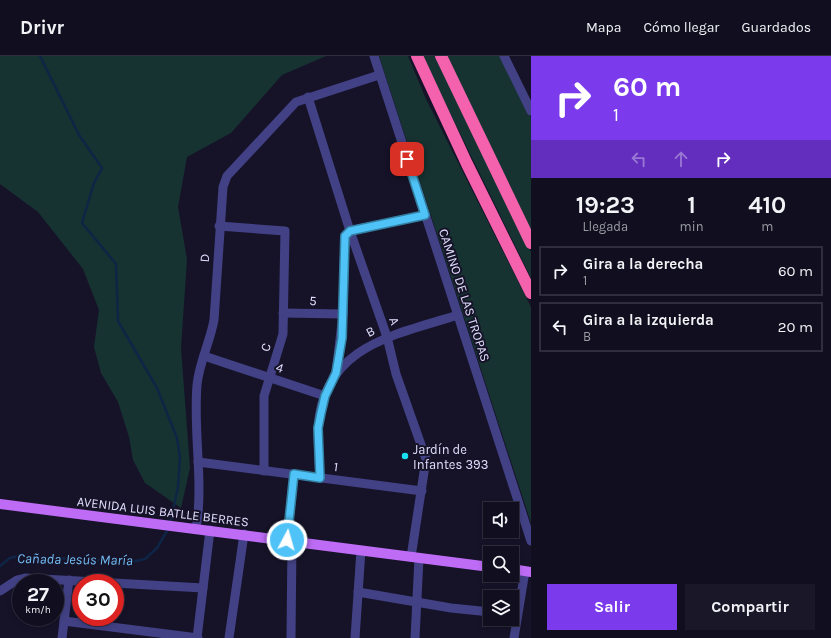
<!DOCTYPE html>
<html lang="es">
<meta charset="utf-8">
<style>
body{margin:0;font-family:Karla,sans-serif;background:#191728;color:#f1f3f6;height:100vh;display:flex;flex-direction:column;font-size:15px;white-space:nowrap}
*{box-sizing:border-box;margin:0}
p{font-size:13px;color:#9c9ca4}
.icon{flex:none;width:22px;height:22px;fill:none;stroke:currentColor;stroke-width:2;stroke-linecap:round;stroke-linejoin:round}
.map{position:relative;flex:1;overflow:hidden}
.panel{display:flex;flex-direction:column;background:#100e1f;width:300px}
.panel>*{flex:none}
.guide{background:#7c3aed;color:#fff;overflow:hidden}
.buttons{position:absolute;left:483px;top:446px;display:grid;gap:8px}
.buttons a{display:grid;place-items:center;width:36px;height:36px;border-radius:0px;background:#100e1f;box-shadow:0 2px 6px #0003,0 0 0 1px #302e3d;font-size:20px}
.speed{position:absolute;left:12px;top:518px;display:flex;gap:8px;font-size:20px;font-weight:700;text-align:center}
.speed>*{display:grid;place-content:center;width:52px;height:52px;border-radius:50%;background:#100e1f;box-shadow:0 2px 6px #0003,0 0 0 1px #302e3d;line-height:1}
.speed small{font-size:10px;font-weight:400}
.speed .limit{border:6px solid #d22;background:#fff;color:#111}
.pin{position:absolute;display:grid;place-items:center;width:34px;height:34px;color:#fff;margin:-17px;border-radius:8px;box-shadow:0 2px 6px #0006}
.me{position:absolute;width:44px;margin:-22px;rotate:6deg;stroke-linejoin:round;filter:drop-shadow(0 0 3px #0008)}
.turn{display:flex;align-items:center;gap:14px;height:84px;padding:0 16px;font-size:18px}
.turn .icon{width:52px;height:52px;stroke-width:2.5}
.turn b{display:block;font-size:28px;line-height:34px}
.lanes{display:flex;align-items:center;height:38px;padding:0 16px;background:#0003;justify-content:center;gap:20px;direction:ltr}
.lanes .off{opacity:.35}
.eta{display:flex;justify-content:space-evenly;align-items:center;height:68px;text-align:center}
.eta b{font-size:24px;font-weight:700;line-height:28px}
.button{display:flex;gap:8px;margin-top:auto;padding:8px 16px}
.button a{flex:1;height:46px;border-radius:0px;background:#7c3aed;color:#fff;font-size:16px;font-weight:700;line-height:46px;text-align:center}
.button a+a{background:#191728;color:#f1f3f6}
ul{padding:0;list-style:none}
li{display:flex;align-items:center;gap:12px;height:50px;margin:0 8px 6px;padding:0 8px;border:2px solid #302e3d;border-radius:0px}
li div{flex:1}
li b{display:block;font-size:15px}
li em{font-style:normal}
header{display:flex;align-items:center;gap:24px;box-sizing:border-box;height:56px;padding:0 20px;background:#100e1f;border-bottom:1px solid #302e3d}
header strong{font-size:19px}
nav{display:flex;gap:22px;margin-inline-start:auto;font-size:14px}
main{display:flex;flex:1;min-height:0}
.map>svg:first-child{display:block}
</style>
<header>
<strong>Drivr</strong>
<nav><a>Mapa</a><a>Cómo llegar</a><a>Guardados</a></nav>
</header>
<main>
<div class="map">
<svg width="531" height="582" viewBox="0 0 531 582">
<rect width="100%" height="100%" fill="#161329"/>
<g fill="#163331">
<path d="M0,0H326L282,19L231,77L187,101L178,151L187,203L181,292L190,412L181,452L145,427L133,404L129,381L118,346L101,317L94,291L99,254L83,213L38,156L0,128Z"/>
<path d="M379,0H408L426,43L531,251V467Z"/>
<path d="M422,0H435L531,196V222Z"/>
<path d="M446,0H502L531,62V174Z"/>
</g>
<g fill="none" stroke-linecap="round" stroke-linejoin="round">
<g stroke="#0f2546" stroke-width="2.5">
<path d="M40,0L79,79L102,112L94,127L82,167L116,208L118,265L157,332L177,382L180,401L178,431L170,468"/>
<path d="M0,510L10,502L20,500L131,506L145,503L157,492L168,473"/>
</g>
<g stroke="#424185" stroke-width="9">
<path d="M374,0L531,485"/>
<path d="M504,0L531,55"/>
<path d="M308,41L350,175L387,281L396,318L426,403L411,501"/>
<path d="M219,170L285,175L283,278L264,340V415"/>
<path d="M283,257L343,258"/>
<path d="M204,300L325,340"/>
<path d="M336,317L343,258L345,179L350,175L425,159"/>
<path d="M198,406L422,435"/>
<path d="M320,422C319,405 318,389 318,372C323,290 394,279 458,259"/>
<path d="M196,473C204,426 193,377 197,329C199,307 210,286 214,264L223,131L227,120L296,46L379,19"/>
<path d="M287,484L294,418"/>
<path d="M0,535L17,524L25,522L203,532"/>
<path d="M358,536L451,552L490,556"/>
<path d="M64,565L198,582"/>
<path d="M62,582L69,524"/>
<path d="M197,582L210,474"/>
<path d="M229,582L244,478"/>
<path d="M291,582L292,485"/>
<path d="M355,582L361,494"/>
<path d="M415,582L419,502"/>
<path d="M514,582L525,515"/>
</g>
<g stroke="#be6cf5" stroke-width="10">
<path d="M0,448L490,511"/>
<path d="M512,513L531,516"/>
</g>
<g stroke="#f461ac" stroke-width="12">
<path d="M417,0L467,108L531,237"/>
<path d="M441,0L531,187"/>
</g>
</g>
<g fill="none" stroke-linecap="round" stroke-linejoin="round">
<g stroke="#337fa1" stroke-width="10">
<path id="route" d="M287,484L294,418L320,422L318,372L321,357L325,340L336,317L342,282L345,180L350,175L425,159L407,103"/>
</g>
<use href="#route" stroke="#4fc3f7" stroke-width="7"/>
</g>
<circle fill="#17e0ef" stroke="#161329" stroke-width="1.5" cx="405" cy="400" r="4"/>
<g text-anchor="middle" stroke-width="4" stroke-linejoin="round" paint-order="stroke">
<g font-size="13" fill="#e0ddfd" stroke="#161329">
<text transform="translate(204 202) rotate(-87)" y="5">D</text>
<text transform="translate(465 239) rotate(72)" y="5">CAMINO DE LAS TROPAS</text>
<text transform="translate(313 244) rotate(1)" y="5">5</text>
<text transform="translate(395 265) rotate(71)" y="5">A</text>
<text transform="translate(370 275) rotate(-28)" y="5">B</text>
<text transform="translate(265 291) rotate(-71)" y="5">C</text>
<text transform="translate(280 311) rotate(18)" y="5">4</text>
<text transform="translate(336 410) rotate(8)" y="5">1</text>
<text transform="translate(163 455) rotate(7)" y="5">AVENIDA LUIS BATLLE BERRES</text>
</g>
<g font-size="13" fill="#e0ddfd" stroke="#161329" text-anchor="start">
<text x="413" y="398">Jardín de<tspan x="413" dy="15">Infantes 393</tspan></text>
</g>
<g font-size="14" font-style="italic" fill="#73bdf5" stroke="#161329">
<text transform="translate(75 503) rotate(1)" y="5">Cañada Jesús María</text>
</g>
</g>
</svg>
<div class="buttons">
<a><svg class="icon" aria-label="sound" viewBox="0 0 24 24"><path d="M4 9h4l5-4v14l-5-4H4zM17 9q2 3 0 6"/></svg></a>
<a><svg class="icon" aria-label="search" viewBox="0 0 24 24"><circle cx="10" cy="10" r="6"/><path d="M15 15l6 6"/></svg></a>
<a><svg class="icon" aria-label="layers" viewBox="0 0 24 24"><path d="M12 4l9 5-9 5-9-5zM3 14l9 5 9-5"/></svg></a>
</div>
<div class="speed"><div>27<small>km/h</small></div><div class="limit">30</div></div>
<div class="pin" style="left:407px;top:103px;background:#d93025"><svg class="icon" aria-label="arrive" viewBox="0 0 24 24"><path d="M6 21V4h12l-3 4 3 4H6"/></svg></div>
<svg class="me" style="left:287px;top:484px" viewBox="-20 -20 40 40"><circle r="17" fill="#4fc3f7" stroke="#fff" stroke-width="3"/><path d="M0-11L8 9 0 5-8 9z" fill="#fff"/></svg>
</div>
<section class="panel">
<div class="guide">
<div class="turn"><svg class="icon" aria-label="right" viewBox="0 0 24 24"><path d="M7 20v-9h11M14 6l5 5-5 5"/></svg><div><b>60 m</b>1</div></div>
<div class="lanes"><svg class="icon off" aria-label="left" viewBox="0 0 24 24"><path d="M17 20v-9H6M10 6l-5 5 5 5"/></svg><svg class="icon off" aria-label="ahead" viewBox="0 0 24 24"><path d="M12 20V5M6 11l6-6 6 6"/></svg><svg class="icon" aria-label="right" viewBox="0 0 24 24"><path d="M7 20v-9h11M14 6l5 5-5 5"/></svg></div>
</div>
<div class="eta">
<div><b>19:23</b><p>Llegada</p></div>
<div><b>1</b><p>min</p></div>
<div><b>410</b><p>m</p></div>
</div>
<ul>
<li><svg class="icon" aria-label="right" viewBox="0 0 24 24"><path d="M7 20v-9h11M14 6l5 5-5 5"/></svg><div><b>Gira a la derecha</b><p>1</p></div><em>60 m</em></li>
<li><svg class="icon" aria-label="left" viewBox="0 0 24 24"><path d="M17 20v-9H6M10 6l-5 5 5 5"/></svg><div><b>Gira a la izquierda</b><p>B</p></div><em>20 m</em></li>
</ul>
<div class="button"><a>Salir</a><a>Compartir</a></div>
</section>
</main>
